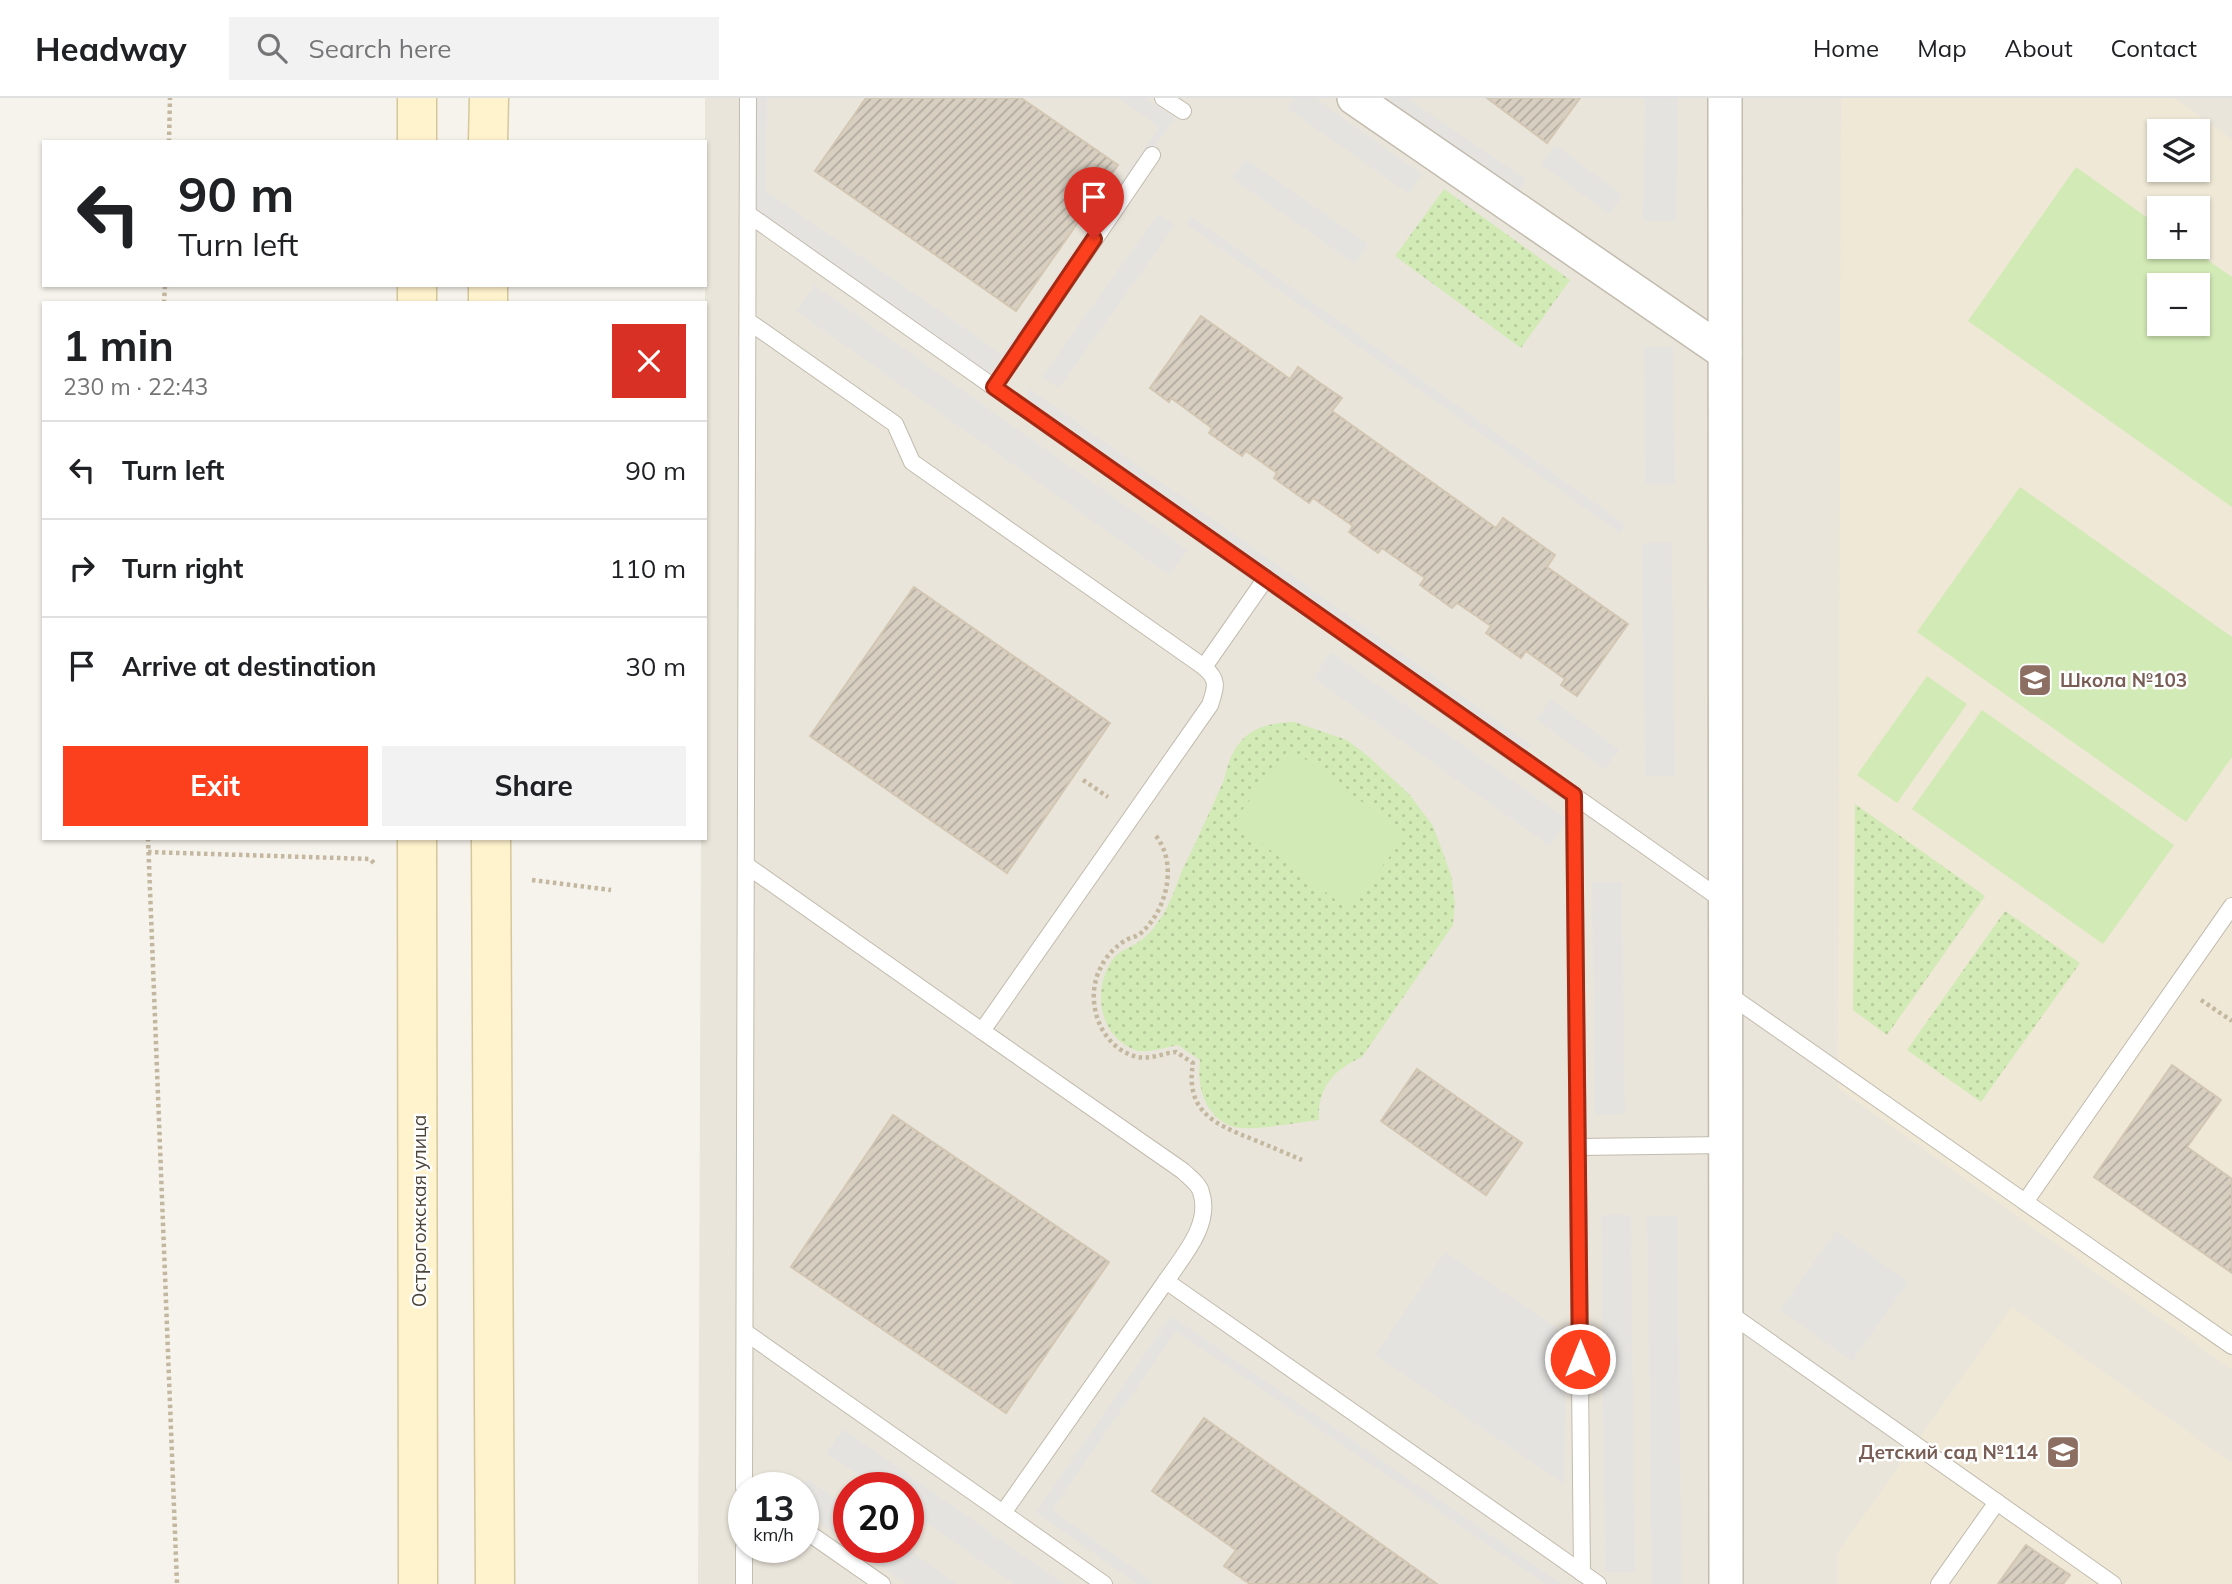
<!DOCTYPE html>
<meta charset="utf-8">
<style>
body{margin:0;font-family:Mulish,sans-serif;background:#f2f2f2;color:#202124;height:100vh;display:flex;flex-direction:column;font-size:26px;white-space:nowrap}
*{box-sizing:border-box;margin:0}
p{font-size:23px;color:#757577}
.icon{flex:none;width:38px;height:38px;fill:none;stroke:currentColor;stroke-width:2;stroke-linecap:round;stroke-linejoin:round}
.map{position:relative;flex:1;overflow:hidden}
.side{position:absolute;left:42px;top:203px;width:665px;height:539px;display:flex;flex-direction:column;background:#fff;border-radius:0px;box-shadow:0 2px 5px #0004}
.side>*{flex:none}
.guide{position:absolute;left:42px;top:42px;width:665px;height:147px;border-radius:0px;box-shadow:0 2px 5px #0004;background:#fff;color:#202124;overflow:hidden}
.tools{position:absolute;left:2147px;top:21px;display:grid;gap:14px}
.tools a{display:grid;place-items:center;width:63px;height:63px;border-radius:0px;background:#fff;box-shadow:0 2px 5px #0004;font-size:35px}
.speed{position:absolute;left:728px;top:1374px;display:flex;gap:14px;font-size:35px;font-weight:700;text-align:center}
.speed>*{display:grid;place-content:center;width:91px;height:91px;border-radius:50%;background:#fff;box-shadow:0 2px 5px #0004;line-height:1}
.speed small{font-size:18px;font-weight:400}
.speed .limit{border:10px solid #d22;background:#fff;color:#111}
.pin{position:absolute;display:grid;place-items:center;width:60px;height:60px;color:#fff;margin:-72px -30px;border-radius:50% 50% 50% 0;rotate:-45deg;box-shadow:0 0 7px #0007}
.pin .icon{rotate:45deg}
.me{position:absolute;width:77px;margin:-38px;rotate:0deg;stroke-linejoin:round;filter:drop-shadow(0 0 5px #0008)}
.turn{display:flex;align-items:center;gap:24px;height:147px;padding:0 21px;font-size:32px}
.turn .icon{width:91px;height:91px;stroke-width:2.5}
.turn b{display:block;font-size:49px;line-height:60px}
.round{display:grid;place-items:center;flex:none;width:74px;height:74px;border-radius:0px;background:#f2f2f2}
.summary{display:flex;align-items:center;justify-content:space-between;height:119px;padding:0 21px}
h1{font-size:42px;font-weight:700;line-height:52px}
.button{display:flex;gap:14px;margin-top:auto;padding:14px 21px}
.button a{flex:1;height:80px;border-radius:0px;background:#fc3f1d;color:#fff;font-size:28px;font-weight:700;line-height:80px;text-align:center}
.button a+a{background:#f2f2f2;color:#202124}
ul{padding:0;list-style:none}
li{display:flex;align-items:center;gap:21px;height:98px;padding:0 21px;border-top:2px solid #e0e0e0}
li div{flex:1}
li b{display:block;font-size:26px}
li em{font-style:normal}
header{display:flex;align-items:center;gap:42px;box-sizing:border-box;height:98px;padding:0 35px;background:#fff;border-bottom:2px solid #e0e0e0}
header strong{font-size:33px}
nav{display:flex;gap:38px;margin-inline-start:auto;font-size:24px}
.search{width:490px;height:63px;background:#f2f2f2;display:flex;align-items:center;gap:18px;box-sizing:border-box;padding:0 24px;border-radius:0px;color:#757577;font-size:26px}
.map>svg:first-child{display:block}
</style>
<header>
<strong>Headway</strong>
<div class="search"><svg class="icon" aria-label="search" viewBox="0 0 24 24"><circle cx="10" cy="10" r="6"/><path d="M15 15l6 6"/></svg>Search here</div>
<nav><a>Home</a><a>Map</a><a>About</a><a>Contact</a></nav>
</header>
<div class="map">
<svg width="2232" height="1486" viewBox="0 0 2232 1486">
<defs>
<pattern id="park-dots" width="8" height="8" patternUnits="userSpaceOnUse" patternTransform="scale(1.75)"><rect width="8" height="8" fill="#d2eab5"/><path d="M2 2h.1M6 6h.1" fill="none" stroke="#b6ca9c" stroke-width="1.8" stroke-linecap="round"/></pattern>
<pattern id="building-hatch" width="6" height="6" patternUnits="userSpaceOnUse" patternTransform="scale(1.75)"><rect width="6" height="6" fill="#d8cfc1"/><path d="M-1 1l2-2M0 6l6-6M5 7l2-2" fill="none" stroke="#b1aa9e"/></pattern>
</defs>
<rect width="100%" height="100%" fill="#f6f3ec"/>
<path fill="#eae5da" fill-rule="evenodd" d="M705,0H2232V1486H698L701,740H705ZM2160,33H2198V72H2160ZM2160,110H2198V149H2160ZM2160,187H2198V226H2160ZM744,1390H803V1449H744ZM849,1390H908V1449H849Z"/>
<g fill="#efe8d6" fill-rule="evenodd">
<path d="M1841,0H2174L2232,41V1272L1838,990ZM2160,33H2198V72H2160ZM2160,110H2198V149H2160ZM2160,187H2198V226H2160Z"/>
<path d="M2012,1209L2232,1365V1486H1838V1454Z"/>
</g>
<g fill="url(#park-dots)">
<path d="M1444,91L1570,182L1521,250L1395,158Z"/>
<path d="M1294,624L1347,642L1369,659L1409,696L1433,728L1451,777L1455,805L1453,827L1362,959C1334,971 1317,991 1319,1022C1299,1024 1259,1032 1241,1030C1207,1026 1196,990 1200,962L1178,947C1165,949 1148,956 1135,952C1098,938 1092,890 1113,861C1122,850 1134,849 1144,840C1152,834 1158,824 1164,815C1171,803 1176,788 1181,775C1196,744 1210,713 1224,682C1233,641 1251,625 1294,624Z"/>
<path d="M1855,706L1985,798L1887,937L1853,912Z"/>
<path d="M2005,813L2080,865L1981,1004L1907,952Z"/>
</g>
<g fill="#d2eab5" fill-rule="evenodd">
<path d="M2076,69L2159,128L2160,149H2189L2232,179V409L1968,223ZM2160,187H2198V226H2160Z"/>
<path d="M2020,389L2232,539V659L2186,724L1917,534Z"/>
<path d="M1927,578L1967,606L1897,705L1857,677Z"/>
<path d="M1982,612L2174,747L2103,846L1912,711Z"/>
<path d="M1290,650L1406,737L1349,812L1233,724Z"/>
</g>
<g fill="#e5e3e0">
<path d="M753,0H767L766,93L1002,256L1159,29L1118,0H1146L1175,20L994,282L751,114Z"/>
<path d="M1294,0H1315L1422,76L1409,96L1287,10Z"/>
<path d="M1364,0H1407L1526,82L1513,103Z"/>
<path d="M1645,0H1678L1676,123H1643Z"/>
<path d="M1555,47L1623,97L1609,116L1541,66Z"/>
<path d="M1246,61L1368,146L1355,166L1232,80Z"/>
<path d="M1158,116L1175,127L1059,290L1042,279Z"/>
<path d="M1191,118L1626,427L1620,435L1186,126Z"/>
<path d="M814,187L1188,452L1169,477L796,213Z"/>
<path d="M1644,249H1673L1675,386L1645,387Z"/>
<path d="M1030,291L1531,647L1525,655L1025,299Z"/>
<path d="M1642,445H1672L1675,678H1645Z"/>
<path d="M1331,554L1568,722L1550,748L1313,580Z"/>
<path d="M1551,601L1619,652L1604,671L1536,621Z"/>
<path d="M1592,784H1622L1625,1016L1595,1017Z"/>
<path d="M1601,1117H1631L1635,1474H1605Z"/>
<path d="M1647,1118H1677L1682,1486H1652Z"/>
<path d="M1836,1133L1908,1184L1852,1263L1780,1212Z"/>
<path d="M1445,1154L1566,1236L1564,1386L1375,1257Z"/>
<path d="M1171,1218L1562,1486H1545L1176,1233L1052,1412L1155,1486H1137L1036,1414Z"/>
<path d="M843,1331L1064,1486H1014L908,1412V1390L876,1389L826,1355Z"/>
<path d="M807,1381L849,1410V1445L803,1413V1390L801,1389Z"/>
<path d="M854,1449H905L957,1486H907Z"/>
</g>
<g fill="url(#building-hatch)" stroke="#d3c7b4" stroke-width="2">
<path d="M866,0H1021L1118,67L1016,213L815,73Z"/>
<path d="M1487,0H1580L1547,45Z"/>
<path d="M1201,218L1290,281L1298,269L1320,285L1342,300L1332,313L1496,430L1503,420L1555,457L1547,469L1628,526L1577,598L1561,587L1565,581L1526,553L1521,560L1486,535L1491,528L1457,505L1452,510L1420,487L1425,480L1382,450L1378,455L1349,434L1353,428L1313,400L1309,405L1274,380L1277,375L1246,353L1242,358L1209,335L1212,330L1171,300L1169,304L1150,290Z"/>
<path d="M914,489L1110,625L1007,775L810,638Z"/>
<path d="M2172,967L2221,1002L2187,1049L2232,1081V1175L2094,1079Z"/>
<path d="M1417,971L1522,1045L1486,1097L1381,1023Z"/>
<path d="M893,1017L1109,1164L1006,1315L791,1169Z"/>
<path d="M1204,1320L1437,1486H1250L1224,1468L1236,1452L1152,1393Z"/>
<path d="M2026,1447L2070,1477L2063,1486H1998Z"/>
</g>
<g fill="none" stroke-linecap="round" stroke-linejoin="round">
<g stroke="#c2bbae" stroke-width="18">
<g id="lane">
<path d="M1163,0L1183,13"/>
<path d="M748,116L1725,804"/>
<path d="M748,223L895,326L912,364L1204,569"/>
<path d="M994,289L1152,57"/>
<path d="M1574,697L1582,1475"/>
<path d="M746,767L982,933"/>
<path d="M2232,808L2025,1104L2232,1248"/>
<path d="M1725,894L2025,1104"/>
<path d="M1579,1049L1725,1047"/>
<path d="M1166,1183C1183,1158 1212,1126 1201,1094C1199,1086 1189,1079 1183,1073L982,933L1210,607C1216,589 1219,582 1204,569L1266,480"/>
<path d="M1726,1213L2113,1486"/>
<path d="M745,1234L1003,1415"/>
<path d="M744,1390L748,0"/>
<path d="M803,1431L882,1486"/>
<path d="M744,1486V1449"/>
<path d="M1104,1486L1003,1415L1166,1183L1598,1486"/>
<path d="M1939,1486L1997,1404"/>
</g>
</g>
<g stroke="#c2bbae" stroke-width="36">
<g id="street">
<path d="M1354,0L1725,255"/>
<path d="M1725,0L1726,1486"/>
</g>
</g>
<g stroke="#d6c79b" stroke-width="41">
<g id="secondary">
<path d="M417,44V0"/>
<path d="M488,44L489,0"/>
<path d="M488,187V205"/>
<path d="M417,205V187"/>
<path d="M417,740L418,1486"/>
<path d="M491,740L495,1486"/>
</g>
</g>
<g stroke="#c4b79f" stroke-width="4.5" stroke-dasharray="3.5 3.5" stroke-linecap="butt">
<path d="M169,44L170,0"/>
<path d="M164,205L165,187"/>
<path d="M1083,682L1108,699"/>
<path d="M1156,738C1178,766 1167,812 1141,835C1137,839 1131,839 1126,842C1116,848 1106,858 1101,869C1084,900 1098,947 1134,958C1148,963 1163,955 1176,954L1193,965C1185,1013 1214,1026 1252,1041C1269,1048 1286,1055 1302,1062"/>
<path d="M148,740L177,1486"/>
<path d="M148,754L370,761L376,767"/>
<path d="M532,782L611,792"/>
<path d="M2201,902L2232,923"/>
</g>
<use href="#lane" stroke="#fff" stroke-width="16"/>
<use href="#street" stroke="#fff" stroke-width="33"/>
<use href="#secondary" stroke="#fff3cd" stroke-width="38"/>
</g>
<g fill="none" stroke-linecap="round" stroke-linejoin="round">
<g stroke="#a42913" stroke-width="18">
<path id="route" d="M1094,141L994,289L1574,697L1580,1261"/>
</g>
<use href="#route" stroke="#fc3f1d" stroke-width="12"/>
</g>
<defs>
<g id="school-square" transform="scale(1.75)"><rect x="-9" y="-9" width="18" height="18" rx="4" fill="#8d6e63" stroke="#fff"/><path d="M0-5L7-2L0 1L-7-2ZM-4 1L0 2.5L4 1V4Q0 6-4 4Z" fill="#fff"/></g>
</defs>
<g fill-rule="evenodd">
<use href="#school-square" x="2035" y="582"/>
<use href="#school-square" x="2063" y="1354"/>
</g>
<g text-anchor="middle" stroke-width="5" stroke-linejoin="round" paint-order="stroke">
<g font-size="19" font-weight="bold" fill="#785e54" stroke="#fff" text-anchor="start">
<text x="2060" y="589">Школа №103</text>
<text x="2038" y="1361" text-anchor="end">Детский сад №114</text>
</g>
<g font-size="19" fill="#4b4439" stroke="#fff">
<text transform="translate(419 1113) rotate(-90)" y="7">Острогожская улица</text>
</g>
</g>
</svg>
<div class="tools">
<a><svg class="icon" aria-label="layers" viewBox="0 0 24 24"><path d="M12 4l9 5-9 5-9-5zM3 14l9 5 9-5"/></svg></a>
<a>+</a>
<a>−</a>
</div>
<div class="speed"><div>13<small>km/h</small></div><div class="limit">20</div></div>
<div class="pin" style="left:1094px;top:141px;background:#d93025"><svg class="icon" aria-label="arrive" viewBox="0 0 24 24"><path d="M6 21V4h12l-3 4 3 4H6"/></svg></div>
<svg class="me" style="left:1580px;top:1261px" viewBox="-20 -20 40 40"><circle r="17" fill="#fc3f1d" stroke="#fff" stroke-width="3"/><path d="M0-11L8 9 0 5-8 9z" fill="#fff"/></svg>
<div class="guide">
<div class="turn"><svg class="icon" aria-label="left" viewBox="0 0 24 24"><path d="M17 20v-9H6M10 6l-5 5 5 5"/></svg><div><b>90 m</b>Turn left</div></div>
</div>
<section class="side">
<div class="summary"><div><h1>1 min</h1><p>230 m · 22:43</p></div><a class="round" style="background:#d93025;color:#fff"><svg class="icon" aria-label="close" viewBox="0 0 24 24"><path d="M6 6l12 12M18 6L6 18"/></svg></a></div>
<ul>
<li><svg class="icon" aria-label="left" viewBox="0 0 24 24"><path d="M17 20v-9H6M10 6l-5 5 5 5"/></svg><div><b>Turn left</b></div><em>90 m</em></li>
<li><svg class="icon" aria-label="right" viewBox="0 0 24 24"><path d="M7 20v-9h11M14 6l5 5-5 5"/></svg><div><b>Turn right</b></div><em>110 m</em></li>
<li><svg class="icon" aria-label="arrive" viewBox="0 0 24 24"><path d="M6 21V4h12l-3 4 3 4H6"/></svg><div><b>Arrive at destination</b></div><em>30 m</em></li>
</ul>
<div class="button"><a>Exit</a><a>Share</a></div>
</section>
</div>
